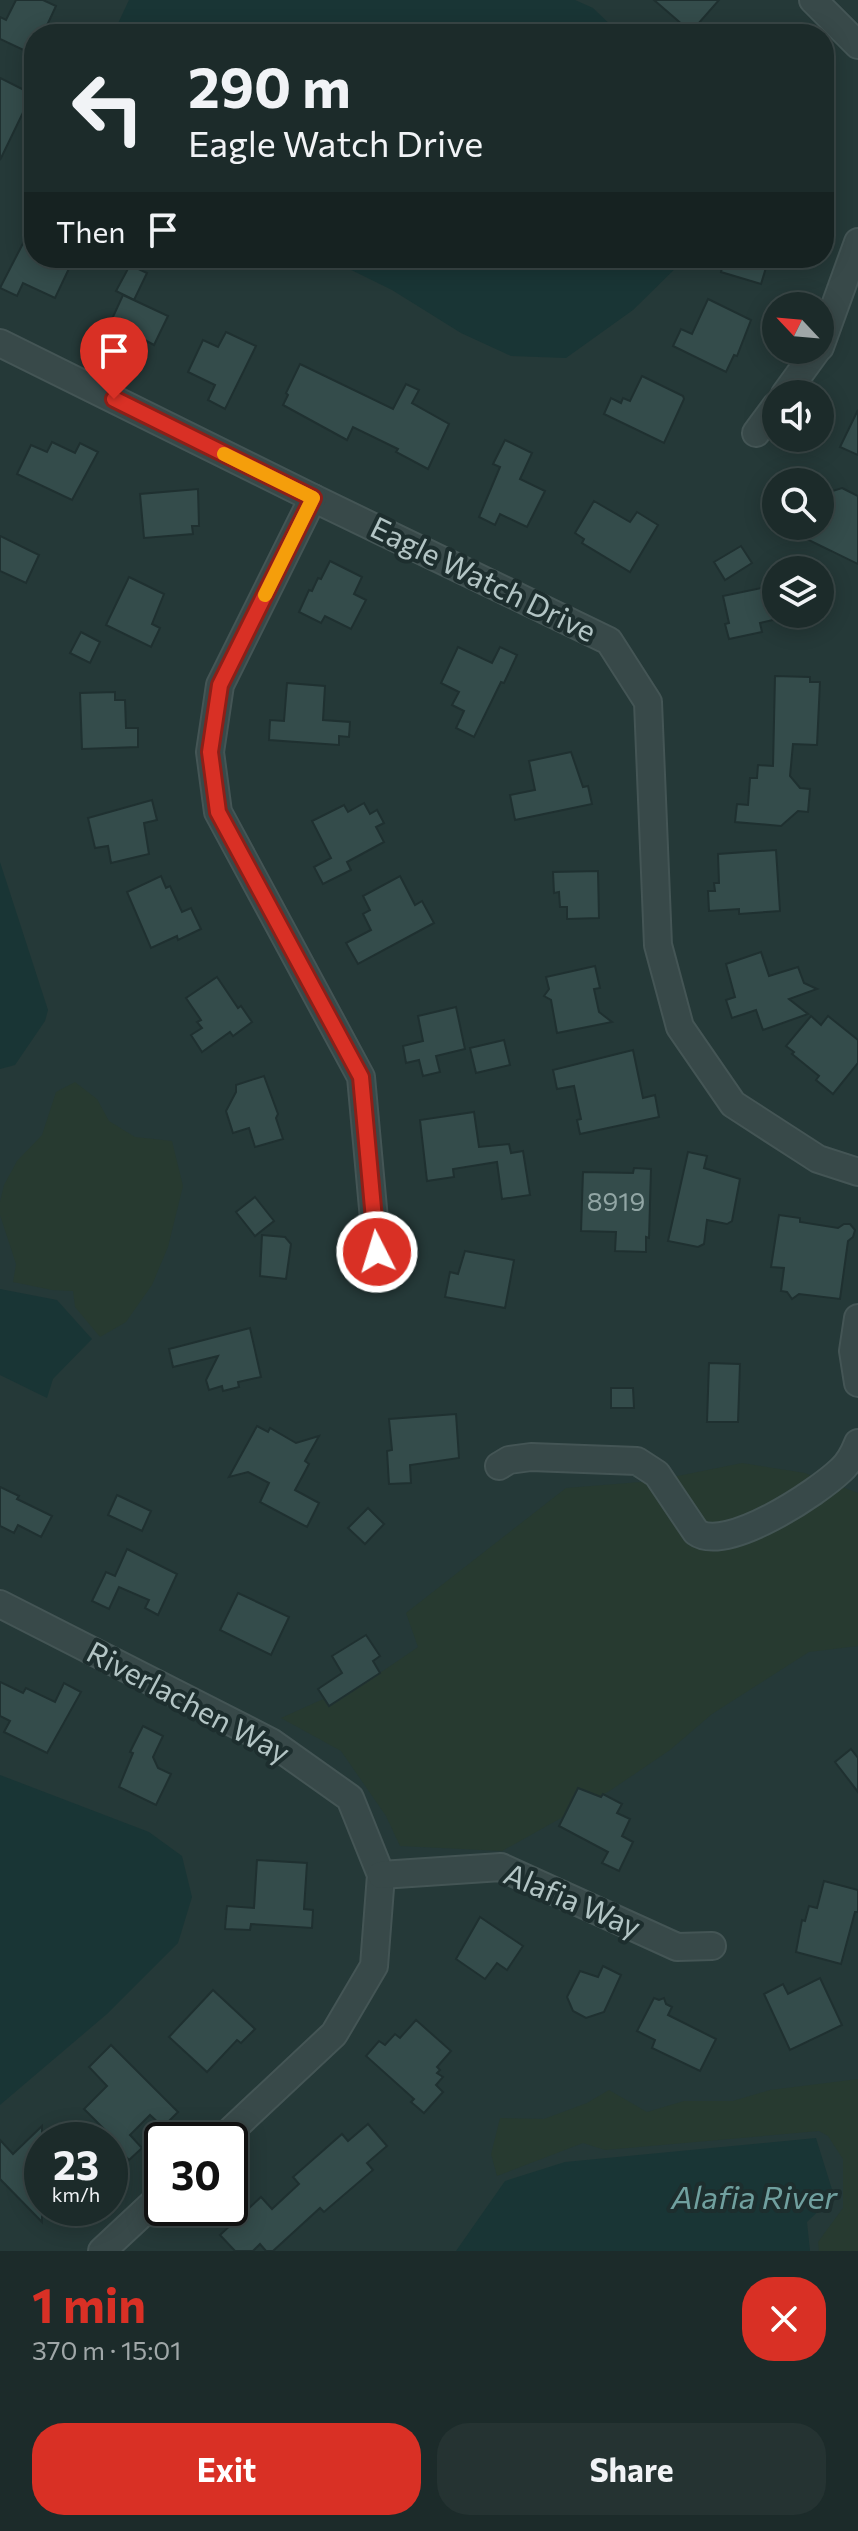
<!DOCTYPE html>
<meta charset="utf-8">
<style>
body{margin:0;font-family:Commissioner,sans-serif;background:#253332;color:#f1f3f6;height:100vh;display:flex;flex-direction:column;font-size:30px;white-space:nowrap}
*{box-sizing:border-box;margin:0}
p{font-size:26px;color:#a0a7a8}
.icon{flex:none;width:44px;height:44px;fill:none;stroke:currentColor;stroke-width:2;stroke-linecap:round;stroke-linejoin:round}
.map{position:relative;height:2251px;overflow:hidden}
.panel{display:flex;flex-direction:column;background:#1c2b2a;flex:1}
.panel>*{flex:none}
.guide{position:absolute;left:24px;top:24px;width:810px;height:244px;border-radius:32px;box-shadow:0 4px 20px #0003,0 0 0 2px #3a4747;background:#1c2b2a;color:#f1f3f6;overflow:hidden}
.needle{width:52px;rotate:296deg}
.buttons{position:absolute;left:762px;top:292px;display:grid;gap:16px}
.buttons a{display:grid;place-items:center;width:72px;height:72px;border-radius:50%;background:#1c2b2a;box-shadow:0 4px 20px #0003,0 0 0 2px #3a4747;font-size:40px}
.speed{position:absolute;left:24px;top:2122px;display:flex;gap:16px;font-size:40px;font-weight:700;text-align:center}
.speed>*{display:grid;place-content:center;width:104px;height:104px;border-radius:50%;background:#1c2b2a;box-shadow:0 4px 20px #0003,0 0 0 2px #3a4747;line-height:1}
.speed small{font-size:20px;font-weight:400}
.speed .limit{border:4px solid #111;border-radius:12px;background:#fff;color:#111}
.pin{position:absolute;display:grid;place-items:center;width:68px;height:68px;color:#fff;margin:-82px -34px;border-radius:50% 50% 50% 0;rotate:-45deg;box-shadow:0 0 8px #0007}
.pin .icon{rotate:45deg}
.me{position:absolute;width:88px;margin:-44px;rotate:355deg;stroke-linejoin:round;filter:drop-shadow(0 0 6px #0008)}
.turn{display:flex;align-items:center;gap:28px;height:168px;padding:0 32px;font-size:36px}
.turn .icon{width:104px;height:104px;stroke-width:2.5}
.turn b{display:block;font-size:56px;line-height:68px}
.then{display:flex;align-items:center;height:76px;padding:0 32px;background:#0003;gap:16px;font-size:30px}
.round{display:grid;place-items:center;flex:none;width:84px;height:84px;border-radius:32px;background:#253332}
.summary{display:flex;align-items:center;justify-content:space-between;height:136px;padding:0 32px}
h1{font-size:48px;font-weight:700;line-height:60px;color:#d93025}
.action{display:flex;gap:16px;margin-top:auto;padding:16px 32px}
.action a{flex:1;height:92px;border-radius:32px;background:#d93025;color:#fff;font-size:32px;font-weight:700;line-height:92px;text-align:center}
.action a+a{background:#253332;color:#f1f3f6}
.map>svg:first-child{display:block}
</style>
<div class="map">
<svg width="858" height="2251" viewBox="0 0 858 2251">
<rect width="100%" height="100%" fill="#253938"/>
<g fill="#273a30">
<path d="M75,1082L97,1099L109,1121L135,1137L172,1141L183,1186L168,1247L152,1285L126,1322L100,1337L75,1307L73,1291L52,1290L13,1282L16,1264L0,1215V1202L4,1185L17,1161L42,1135L56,1092Z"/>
<path d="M742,1463L805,1473L858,1493V1646L809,1652L712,1714L670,1750L611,1790L502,1851L400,1846L386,1816L341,1751L281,1718L377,1675L418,1647L406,1613L566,1488L653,1481Z"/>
<path d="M858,2079V2251H819L818,2242L843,2208V2159L828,2136L819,2131L605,2150L583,2143L497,2176L491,2154L500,2118L544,2119L587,2103L609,2090L647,2112L684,2101H733L770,2090Z"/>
</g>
<g fill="#193535">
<path d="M129,0H575L593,8L620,34H113Z"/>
<path d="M327,258H686L633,310L566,358L511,356L461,333L392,290Z"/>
<path d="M0,862L48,1010L45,1021L15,1065L0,1069Z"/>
<path d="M0,1289L57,1300L92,1339L53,1379L47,1398L0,1375Z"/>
<path d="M0,1775L149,1832L182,1856L192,1897L178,1943L107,2014L0,2105Z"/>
<path d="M816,2138L834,2196L807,2222L810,2251H456L505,2181L565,2162Z"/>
</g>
<g fill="#344c4b" stroke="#1f3030" stroke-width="2">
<path d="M16,0H43L56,6L43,34H34V55L0,39V17L6,20Z"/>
<path d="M654,0H719L691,32Z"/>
<path d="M0,78L32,94L0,160Z"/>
<path d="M34,222V258H74L55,298L23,283L17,296L0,288Z"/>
<path d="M725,258H769L761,284L721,272Z"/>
<path d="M130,265L147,273L134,300L116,291Z"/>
<path d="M123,295L168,316L154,345L143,339L140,348L106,332Z"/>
<path d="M708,299L751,320L737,356L734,355L726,372L673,346L681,329L692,334Z"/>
<path d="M226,332L256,346L225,409L208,400L215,385L188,372L203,340L218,347Z"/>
<path d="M300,364L393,409L406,384L419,390L412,403L449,424L428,469L396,452L398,449L353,427L347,440L283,405L288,395L286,393Z"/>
<path d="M642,376L683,396L684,399L664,443L604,414L611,398L621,403L623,398L630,401Z"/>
<path d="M858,410V455L840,447Z"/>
<path d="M505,440L532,453L520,479L545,491L527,527L500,514L495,525L479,517L500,467L493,464Z"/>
<path d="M52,442L75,453L80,443L98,452L72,500L17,474L31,445L47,452Z"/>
<path d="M842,488L858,496V564L780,526H820V506L826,493Z"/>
<path d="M198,489L199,526H192L193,534L144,538L140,494Z"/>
<path d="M594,501L630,522L637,512L658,525L630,572L582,543L584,539L575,533Z"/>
<path d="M0,536L39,555L26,583L0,571Z"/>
<path d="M741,546L752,563L725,580L714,562Z"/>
<path d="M330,561L362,577L354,594L366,600L351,629L325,616L321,623L299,612L309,590L312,591L318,578L321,579Z"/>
<path d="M129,577L164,594L152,624L160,628L151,647L106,625Z"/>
<path d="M766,587L773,620L760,623L762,632L729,639L725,624L729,623L723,596Z"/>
<path d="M81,632L100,642L90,663L70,653Z"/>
<path d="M458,647L492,663L500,647L517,655L504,683L501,682L474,737L456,728L464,711L452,705L459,692L441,683Z"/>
<path d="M775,676L810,677V682H820L817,745L793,744L790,776L800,788L810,789L808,812L798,811L781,826L735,822L737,804L748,805L750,778H757L758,765L773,766Z"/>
<path d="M287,683L325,686L323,720L350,722L349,737L339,736V745L269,740L270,720L284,721Z"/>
<path d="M115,692V700H125L126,728H138V747L82,749L80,693Z"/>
<path d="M571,752L583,787L588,786L592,804L515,820L510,795L535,790L529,761Z"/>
<path d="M152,800L157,820L144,823L149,854L111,863L108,846L95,848L88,818Z"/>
<path d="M364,803L370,814L377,810L384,823L376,827L384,842L347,862L351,870L323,884L314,867L331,858L312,821L344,805L348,812Z"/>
<path d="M776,850L780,911L739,914V909L709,911L708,891H715L714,883H719L718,854Z"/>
<path d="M598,871L599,918L567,919V907H560L559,892L554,893L553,872Z"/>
<path d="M161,876L166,888L170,886L182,912L191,908L201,929L178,940L177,936L151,948L127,892Z"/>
<path d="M400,876L415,905L422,901L434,923L358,964L346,943L371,930L363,914L370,910L363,896Z"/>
<path d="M761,952L769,976L798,967L804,983L817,989L789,999L808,1014L763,1030L756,1010L732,1018L726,1000L735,997L726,964Z"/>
<path d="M595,966L600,988L594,989L599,1012L612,1022L557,1033L551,1000L544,996L549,989L546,977Z"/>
<path d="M217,977L238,1008L241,1006L252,1022L233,1036L230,1032L202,1052L191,1035L202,1028L197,1022L201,1020L186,998Z"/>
<path d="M456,1007L465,1049L436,1056L440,1072L423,1076L419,1060L406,1063L403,1046L423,1041L418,1016Z"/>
<path d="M811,1016L821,1025L828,1016L858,1040V1063L833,1094L816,1080L819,1076L792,1054L794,1052L786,1046Z"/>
<path d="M504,1040L510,1065L476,1073L470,1048Z"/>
<path d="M633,1050L643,1098L655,1095L659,1117L580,1134L577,1120L581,1119L574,1086L557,1089L553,1070Z"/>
<path d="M264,1076L278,1114L276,1118L283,1139L255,1147L249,1128L233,1133L226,1111L236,1092V1085Z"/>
<path d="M474,1112L479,1147L509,1144L511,1153L523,1151L530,1195L502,1199L497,1162L453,1169L454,1177L427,1181L420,1120Z"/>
<path d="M688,1152L707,1156L704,1168L740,1179L732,1221L727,1224L707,1220L704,1244L698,1247L668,1241Z"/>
<path d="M634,1168L651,1169L649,1238L646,1237V1252L615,1251L616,1232L581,1231L583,1172L633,1173Z"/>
<path d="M255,1197L274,1221L255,1236L236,1212Z"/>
<path d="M779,1215L800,1218V1222L838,1228L844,1224H850L855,1230L853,1237L848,1241L840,1299L799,1294L792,1299L787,1292L781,1291L784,1268L771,1267Z"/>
<path d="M262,1235L285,1237L291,1244L286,1279L260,1276Z"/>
<path d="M465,1251L514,1260L505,1308L445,1297L450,1272L458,1274Z"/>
<path d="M250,1328L261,1377L238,1382L239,1387L223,1391L222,1386L209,1390L206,1380L218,1356L173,1367L169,1349Z"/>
<path d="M709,1363L740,1364L738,1422H707Z"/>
<path d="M611,1388H633L634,1408H611Z"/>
<path d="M456,1414L459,1458L410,1465L411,1483L389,1484L387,1451L392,1450L389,1419Z"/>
<path d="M257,1426L268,1432L270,1428L296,1443L319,1436L305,1461L309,1464L295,1490L319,1503L307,1527L260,1502L269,1483L248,1472L229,1477Z"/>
<path d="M0,1487L19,1496L17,1499L52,1516L41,1537L18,1525L14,1533L0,1526Z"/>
<path d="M117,1495L151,1511L142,1531L108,1515Z"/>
<path d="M368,1508L384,1524L365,1544L348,1528Z"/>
<path d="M127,1549L177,1574L158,1615L145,1608L149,1600L119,1587L109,1609L92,1601L106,1572L115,1576Z"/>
<path d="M238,1593L289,1617L271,1655L220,1630Z"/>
<path d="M366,1635L380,1656L373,1661L380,1673L329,1706L318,1689L342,1673L332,1656Z"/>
<path d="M0,1682L23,1693L26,1688L55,1702L64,1683L81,1692L47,1753L4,1732L10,1721L0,1716Z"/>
<path d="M143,1726L163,1736L153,1757L158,1768L171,1774L156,1805L119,1787L133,1753L130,1752Z"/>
<path d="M851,1749L858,1758V1792L835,1762Z"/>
<path d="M578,1788L601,1797L603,1794L622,1804L617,1813L630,1819L622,1836L633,1842L619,1871L602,1863L608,1852L559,1826Z"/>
<path d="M257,1860L307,1863L304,1909L313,1910L312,1928L251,1924L250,1930L225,1929L227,1906L254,1908Z"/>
<path d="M824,1881L858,1890V1912H855L841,1964L796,1952L802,1920L805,1921L809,1906L817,1908Z"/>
<path d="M480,1917L523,1946L507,1970L497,1963L485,1979L456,1959Z"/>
<path d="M603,1966L621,1975L604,2012L586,2018L573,2011L567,1997L580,1971L598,1977Z"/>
<path d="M820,1978L842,2025L790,2050L764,1994L783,1984L788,1994Z"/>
<path d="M213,1990L255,2029L241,2043L237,2040L207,2072L169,2037Z"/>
<path d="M654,1998L659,2000L664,1998L666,2004L672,2007L668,2015L716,2039L700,2071L652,2048L655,2040L637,2031Z"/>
<path d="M416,2020L451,2051L437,2067L440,2070L437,2073L443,2077L436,2085L443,2092L424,2113L411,2102L414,2099L366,2056L379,2041L385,2045L395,2034L400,2038Z"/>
<path d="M111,2045L178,2112L163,2127L150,2115L130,2135L142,2148L129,2160L113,2144L116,2141L84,2109L107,2086L89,2067Z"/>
<path d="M368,2124L387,2146L367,2163L373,2170L324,2212L320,2208L273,2251H266L260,2244L253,2251H235L220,2235L261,2197L272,2209L299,2184L293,2177L342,2134L348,2141Z"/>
<path d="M42,2126V2222L0,2179V2140L13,2154Z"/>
</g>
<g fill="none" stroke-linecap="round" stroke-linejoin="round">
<g stroke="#455" stroke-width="30">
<g id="minor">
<path d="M813,0L858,45"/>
<path d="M0,343L313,498L609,641L648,702L658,945L680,1027L733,1104L818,1159L858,1172"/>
<path d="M820,347L858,242"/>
<path d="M785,394L817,350"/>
<path d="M756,433L776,406"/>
<path d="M313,498L220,685L210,752L218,812L361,1077L377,1252"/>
<path d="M858,1318L853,1351L858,1383"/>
<path d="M499,1466L509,1460L531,1457L637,1461L657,1474L696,1532C726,1554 818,1492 841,1470C849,1463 854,1453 858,1443"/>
<path d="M0,1604L271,1742L350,1798L381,1875L374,1966L334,2034L221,2140"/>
<path d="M381,1875L501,1867L677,1947L712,1946"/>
<path d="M102,2251L162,2195"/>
</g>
</g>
<use href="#minor" stroke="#384949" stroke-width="26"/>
</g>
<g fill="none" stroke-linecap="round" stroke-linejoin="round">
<g stroke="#8d1f18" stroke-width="20">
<path id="route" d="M114,399L313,498L220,685L210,752L218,812L361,1077L377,1252"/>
</g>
<use href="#route" stroke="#d93025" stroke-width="14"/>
<path stroke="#f59e0b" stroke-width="14" d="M224,454L313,498L265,595"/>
</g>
<g text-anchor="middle" stroke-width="8" stroke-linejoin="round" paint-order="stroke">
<g font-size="26" fill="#92a6a5">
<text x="616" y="1211">8919</text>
</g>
<g font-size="30" fill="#b3c5c5" stroke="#1d2e2e">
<text transform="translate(483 580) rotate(26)" y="10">Eagle Watch Drive</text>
<text transform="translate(188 1703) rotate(28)" y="10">Riverlachen Way</text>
<text transform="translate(572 1901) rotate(23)" y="10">Alafia Way</text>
</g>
<g font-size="32" font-style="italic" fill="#70a09f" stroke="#1d2e2e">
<text x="754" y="2209">Alafia River</text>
</g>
</g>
</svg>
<div class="buttons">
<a><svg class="needle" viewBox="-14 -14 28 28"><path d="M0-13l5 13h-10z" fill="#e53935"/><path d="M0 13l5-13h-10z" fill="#a0a7a8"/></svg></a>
<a><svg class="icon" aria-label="sound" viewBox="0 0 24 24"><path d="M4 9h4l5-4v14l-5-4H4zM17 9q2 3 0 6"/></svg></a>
<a><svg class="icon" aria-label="search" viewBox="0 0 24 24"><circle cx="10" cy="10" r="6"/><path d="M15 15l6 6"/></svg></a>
<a><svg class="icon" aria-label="layers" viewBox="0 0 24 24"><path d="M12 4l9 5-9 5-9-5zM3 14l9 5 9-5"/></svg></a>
</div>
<div class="speed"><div>23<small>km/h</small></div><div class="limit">30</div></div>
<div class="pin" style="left:114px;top:399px;background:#d93025"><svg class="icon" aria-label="arrive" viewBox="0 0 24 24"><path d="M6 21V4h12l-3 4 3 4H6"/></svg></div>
<svg class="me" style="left:377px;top:1252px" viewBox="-20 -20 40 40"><circle r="17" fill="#d93025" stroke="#fff" stroke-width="3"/><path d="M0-11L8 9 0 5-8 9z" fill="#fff"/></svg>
<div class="guide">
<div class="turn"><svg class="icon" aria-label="left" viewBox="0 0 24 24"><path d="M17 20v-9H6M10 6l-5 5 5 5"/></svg><div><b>290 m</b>Eagle Watch Drive</div></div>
<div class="then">Then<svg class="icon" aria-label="arrive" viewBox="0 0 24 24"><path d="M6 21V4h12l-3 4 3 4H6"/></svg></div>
</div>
</div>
<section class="panel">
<div class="summary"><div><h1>1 min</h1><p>370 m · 15:01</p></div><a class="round" style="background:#d93025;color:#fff"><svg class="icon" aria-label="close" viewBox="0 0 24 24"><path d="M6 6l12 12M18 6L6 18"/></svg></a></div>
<div class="action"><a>Exit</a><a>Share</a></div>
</section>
